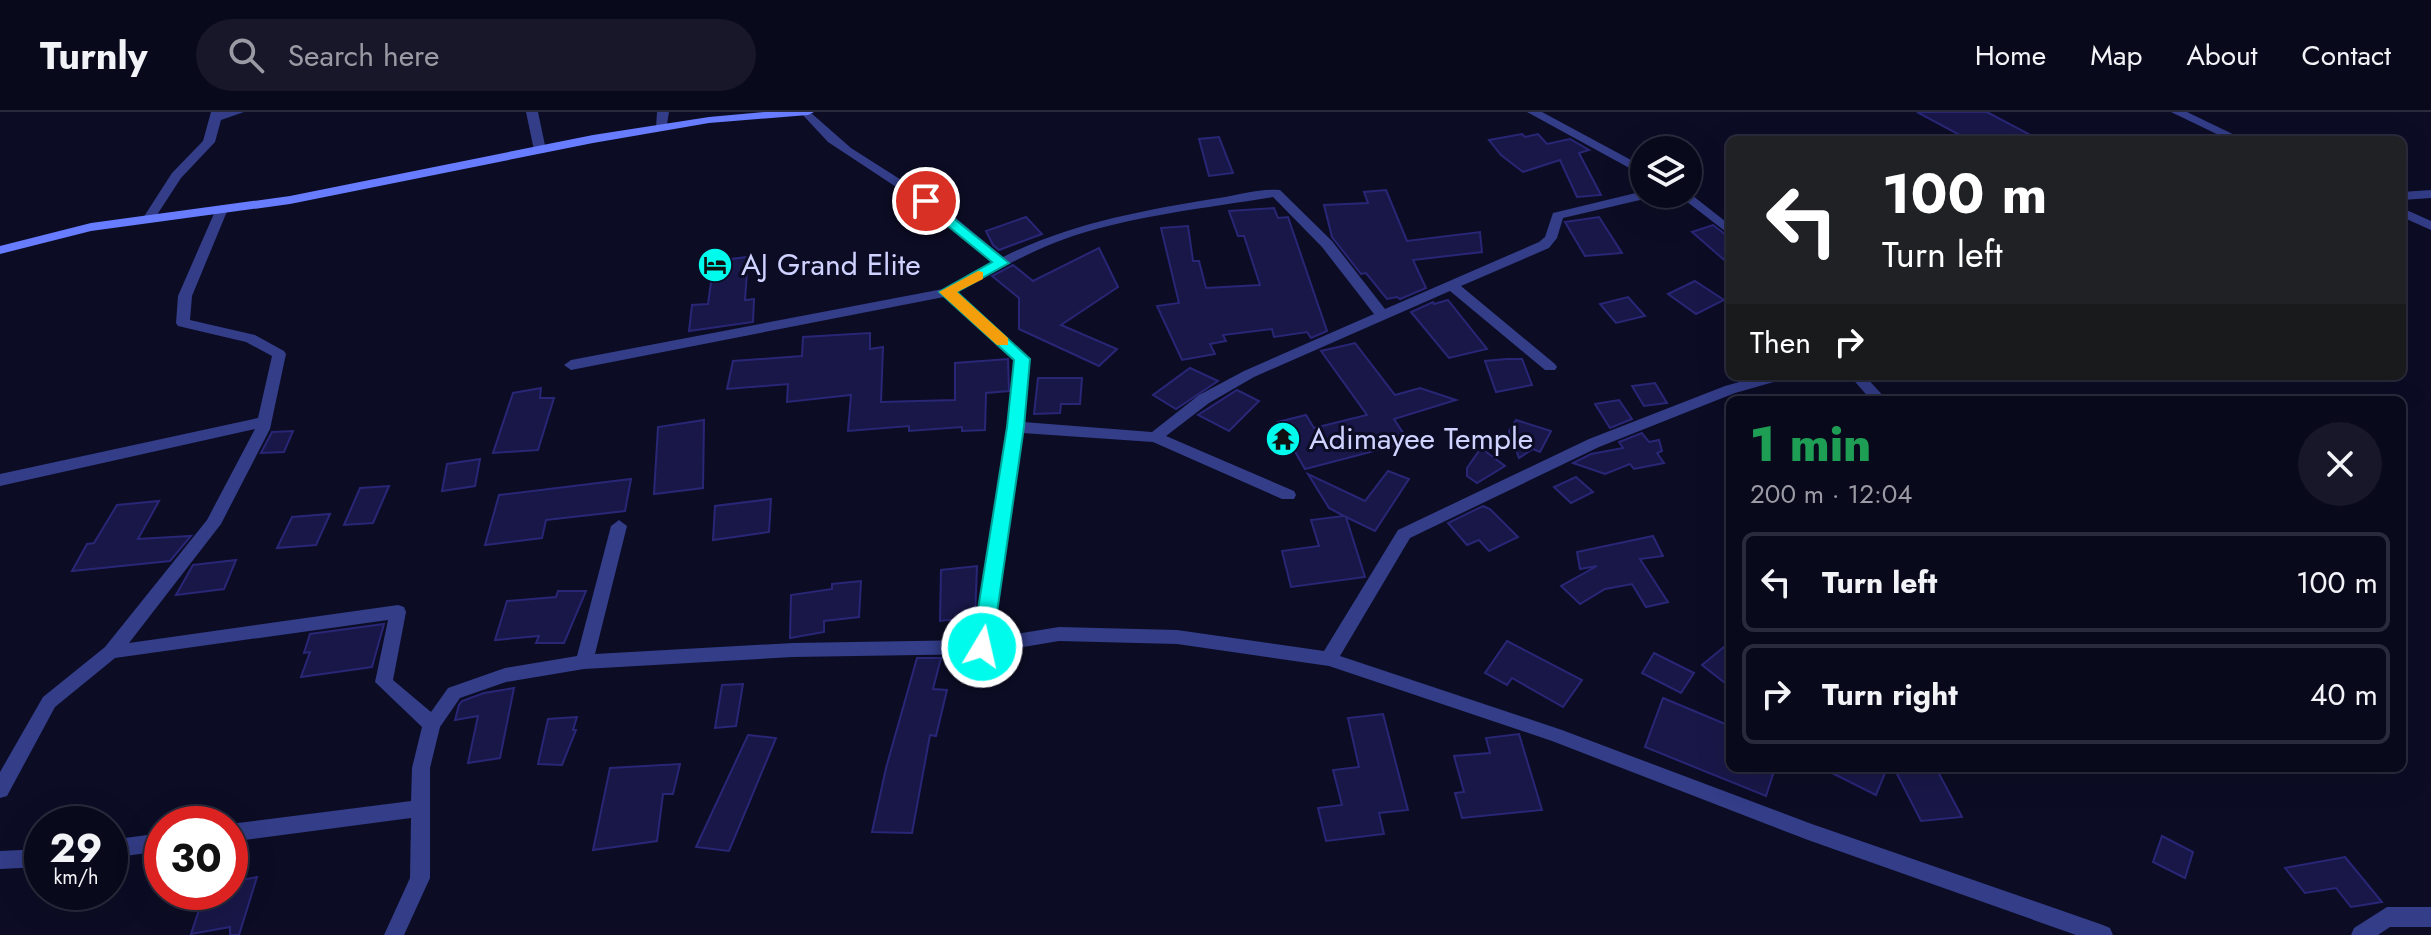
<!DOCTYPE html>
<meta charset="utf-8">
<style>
body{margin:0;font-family:Jost,sans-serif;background:#171729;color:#f1f3f6;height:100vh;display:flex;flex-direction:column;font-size:30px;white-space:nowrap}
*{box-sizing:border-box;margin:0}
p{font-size:26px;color:#999aa3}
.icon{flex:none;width:44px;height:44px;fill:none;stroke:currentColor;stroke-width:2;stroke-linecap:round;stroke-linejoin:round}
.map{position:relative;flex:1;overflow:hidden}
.sheet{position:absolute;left:1726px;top:284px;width:680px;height:376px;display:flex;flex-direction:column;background:#09091c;border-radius:12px;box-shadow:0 8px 32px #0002,0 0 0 2px #292a3b}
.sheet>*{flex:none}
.hud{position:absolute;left:1726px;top:24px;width:680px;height:244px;border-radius:12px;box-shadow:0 8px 32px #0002,0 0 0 2px #292a3b;background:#202124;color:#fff;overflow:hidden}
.tools{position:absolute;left:1630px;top:24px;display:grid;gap:16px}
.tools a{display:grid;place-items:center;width:72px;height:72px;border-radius:50%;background:#09091c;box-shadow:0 8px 32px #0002,0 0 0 2px #292a3b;font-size:40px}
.speed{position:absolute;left:24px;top:694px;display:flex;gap:16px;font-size:40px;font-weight:700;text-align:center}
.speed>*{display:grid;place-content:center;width:104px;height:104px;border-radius:50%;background:#09091c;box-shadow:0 8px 32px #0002,0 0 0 2px #292a3b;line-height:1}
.speed small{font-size:20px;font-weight:400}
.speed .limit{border:12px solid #d22;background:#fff;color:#111}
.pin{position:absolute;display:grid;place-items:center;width:68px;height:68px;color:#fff;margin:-34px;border:4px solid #fff;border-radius:50%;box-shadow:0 2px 8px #0007}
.me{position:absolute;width:88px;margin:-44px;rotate:9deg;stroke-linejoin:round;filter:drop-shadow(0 0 6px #0008)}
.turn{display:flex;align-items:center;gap:28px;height:168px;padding:0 24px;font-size:36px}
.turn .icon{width:104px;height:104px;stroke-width:2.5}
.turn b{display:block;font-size:56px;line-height:68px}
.then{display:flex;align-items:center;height:76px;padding:0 24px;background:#0003;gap:16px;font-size:30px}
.round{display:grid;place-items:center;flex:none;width:84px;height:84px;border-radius:42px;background:#171729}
.summary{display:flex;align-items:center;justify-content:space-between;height:136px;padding:0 24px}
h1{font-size:48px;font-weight:800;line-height:60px;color:#1e9e55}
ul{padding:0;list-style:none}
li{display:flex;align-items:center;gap:24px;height:100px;margin:0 16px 12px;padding:0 8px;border:4px solid #292a3b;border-radius:12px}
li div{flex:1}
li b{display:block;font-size:30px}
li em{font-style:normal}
header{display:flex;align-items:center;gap:48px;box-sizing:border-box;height:112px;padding:0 40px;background:#09091c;border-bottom:2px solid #292a3b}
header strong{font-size:38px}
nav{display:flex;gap:44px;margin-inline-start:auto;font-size:28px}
.search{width:560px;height:72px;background:#171729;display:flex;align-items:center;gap:20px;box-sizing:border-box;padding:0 28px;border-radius:44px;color:#999aa3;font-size:30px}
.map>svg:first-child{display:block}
</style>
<header>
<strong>Turnly</strong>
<div class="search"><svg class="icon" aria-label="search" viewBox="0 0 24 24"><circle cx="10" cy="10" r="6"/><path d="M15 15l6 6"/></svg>Search here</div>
<nav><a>Home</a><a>Map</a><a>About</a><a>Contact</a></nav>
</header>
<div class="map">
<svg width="2431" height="823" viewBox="0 0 2431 823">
<rect width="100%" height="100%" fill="#0c0c25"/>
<g fill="#191748" stroke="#292676" stroke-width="2">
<path d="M1917,0H1987L2040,28H1969Z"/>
<path d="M1522,22L1525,25L1538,22L1547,32L1570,27L1589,38L1579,41L1601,83L1577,85L1560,48L1523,60L1501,43L1489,28Z"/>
<path d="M1219,25L1233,61L1209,64L1199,27Z"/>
<path d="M1386,78L1407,129L1480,120L1482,140L1413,148L1426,176L1400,187L1397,185L1387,187L1366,161L1361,162L1332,125L1324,93L1368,91L1364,80Z"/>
<path d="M1274,96L1278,106L1288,105L1327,219L1311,226L1307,220L1274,225L1272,217L1223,223L1226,229L1210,232L1215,242L1182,248L1157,194L1179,191L1161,116L1188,114L1193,149H1199L1206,176L1260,173L1244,124H1238L1229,99Z"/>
<path d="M1026,105L1042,122L999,138L993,133L986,119Z"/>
<path d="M1599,105L1622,141L1585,144L1565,110Z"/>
<path d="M1713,113L1730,126V153L1692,120Z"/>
<path d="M1099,136L1118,175L1061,213L1117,237L1099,254L1019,217V186L992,164L1013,153L1033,169Z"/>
<path d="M748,145L745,188L754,187L753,210L689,219L692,193L708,192L714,149Z"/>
<path d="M1695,169L1724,188L1696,202L1668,182Z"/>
<path d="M1628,185L1645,204L1616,211L1600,192Z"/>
<path d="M1448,188L1487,237L1449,246L1411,200L1433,190L1434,192Z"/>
<path d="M870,221V237L883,235L881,290L955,288V251L1008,247L1009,279L986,281L985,318L962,319V315L909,319V314L848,319L851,283L787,290L788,272L727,277L733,249L802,244L803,225Z"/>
<path d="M1355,231L1395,283L1420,276L1456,288L1394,307L1409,330L1305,357L1278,310L1306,303L1314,316L1367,303L1321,239Z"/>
<path d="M1507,247H1522L1532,273L1496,280L1485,249Z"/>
<path d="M1190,256L1218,269L1176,297L1153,283Z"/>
<path d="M1038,266H1082L1080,292H1061L1060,301L1034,302Z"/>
<path d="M1655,271L1667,291L1644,294L1632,274Z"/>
<path d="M541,276L540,286H554L538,338L493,341L513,281Z"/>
<path d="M1237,278L1259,289L1229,319L1198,303Z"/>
<path d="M1619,288L1632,307L1610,316L1595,292Z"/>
<path d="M704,308L703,376L654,382L658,315Z"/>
<path d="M1516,308L1551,319L1540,340L1533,337L1519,346L1509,319Z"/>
<path d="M293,319L284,340L261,341L272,320Z"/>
<path d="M1642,321L1649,330L1659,328L1662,339L1657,341L1664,351L1634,357L1630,352L1605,362L1573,351L1591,342L1623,336L1619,330Z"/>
<path d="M1481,336L1505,354L1477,371L1467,364V356Z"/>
<path d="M480,347L475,374L442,379L447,352Z"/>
<path d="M1388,359L1409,367L1375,419L1346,405L1365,465L1291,475L1282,439L1319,434L1311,408L1344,404L1329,396L1308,362L1365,389Z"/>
<path d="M1576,365L1593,380L1571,391L1554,375Z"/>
<path d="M631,367L625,399L546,408L542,426L485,433L499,383Z"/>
<path d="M389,374L373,411L344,413L360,376Z"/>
<path d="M771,387L769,420L713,428L715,394Z"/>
<path d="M159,389L138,427L191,424L170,449L72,459L87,432L94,431L117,393Z"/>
<path d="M1483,394L1490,397L1518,425L1489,439L1479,428L1467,433L1448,411Z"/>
<path d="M330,402L316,433L277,436L292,405Z"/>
<path d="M1653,424L1663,444L1640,447L1668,490L1646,495L1632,472L1605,477L1580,492L1561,474L1597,454L1580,457L1577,440Z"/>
<path d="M236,448L224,477L176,483L193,453Z"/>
<path d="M977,454L975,505L940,509L941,458Z"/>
<path d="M861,469L859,505L824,509V520L790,526L791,483L832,477V472Z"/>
<path d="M558,479H586L564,531H536L539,524L495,528L507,489L556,485Z"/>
<path d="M384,512L372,555L301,565L310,540L304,541L310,522Z"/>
<path d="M1507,529L1582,568L1563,595L1512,566L1507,573L1485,561Z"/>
<path d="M1730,530V575L1702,553Z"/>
<path d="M1654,541L1694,561L1681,581L1642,561Z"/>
<path d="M917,546H941L933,577L947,578L936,624L930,623L912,721L872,720L886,656Z"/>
<path d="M743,572L736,614L715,616L722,573Z"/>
<path d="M514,576L500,646L468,651L478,604L455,608L459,593L462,589L484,581Z"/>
<path d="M1663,586L1730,614V656H1775L1766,684L1645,635Z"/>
<path d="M1383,602L1408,698L1379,701L1384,722L1326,729L1318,696L1342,693L1333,658L1359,655L1348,606Z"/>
<path d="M577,605L573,618H576L562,653L538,652L548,607Z"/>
<path d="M1519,622L1542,698L1462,706L1455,681L1464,680L1454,644L1490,641L1486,626Z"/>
<path d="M748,623L776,626L729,739L696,735Z"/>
<path d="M680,652L673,682H663L657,729L593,738L610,656Z"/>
<path d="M1822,656H1887L1876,683Z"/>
<path d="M1894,656H1936L1962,705L1921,709Z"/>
<path d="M2162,724L2193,740L2185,766L2153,750Z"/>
<path d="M2345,745L2382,790L2351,795L2336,776L2305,781L2285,756Z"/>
<path d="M257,765L239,823H230V815L191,822L205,780H230V770Z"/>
</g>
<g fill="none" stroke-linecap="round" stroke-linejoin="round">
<g fill="#333d88" fill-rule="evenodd">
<path d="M211,0H244L221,8L215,30L181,66L153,109H145L143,106L172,61L203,29Z"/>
<path d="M526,0H538L546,38L544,41H536L534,38Z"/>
<path d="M657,0H669L666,18L656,16Z"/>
<path d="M800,0H810L851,36L939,92L1003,145C1071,111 1144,98 1219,86C1238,83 1261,76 1280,78L1332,129L1385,197L1539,130L1545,125L1553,101L1644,79V82H1655L1653,85L1563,106L1557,126L1549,136L1461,174L1555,252L1557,255L1555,258H1545L1450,179L1254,265L1209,291L1166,324L1294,379L1296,383L1294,387H1282L1153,330L1022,321L992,526L1059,515L1177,518L1324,539L1398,418L1589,327L1725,274L1761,264H1786L1784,267L1735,281L1599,335L1410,426L1340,544L1562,618L1809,711L2103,813L2110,816L2113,823H2076L1808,728L1552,629L1329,554L1177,532L1059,529L982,542L793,545L584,557L506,570L460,586L440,615L430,656V766L404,823H384L410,766L411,706L230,730V712L411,689L412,656L422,615L375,570L388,508L115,546L55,595L7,684L0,686V660L43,585L105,535L207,408L255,317L0,374V362L258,306L272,244L246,230L178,214L176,211L178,184L216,97L222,93L228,97L192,184L190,208L255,223L284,239L286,242L270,317L221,412L129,531L398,493L404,495L406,500L393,568L431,600L448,576L505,556L577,544L611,414L619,408L627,414L595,542L793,531L974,528L1008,315L1015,248L944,185L571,258L564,253L571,248L943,177L993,150L931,98L828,30ZM1273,85L1322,135L1374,202L1244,259L1199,283L1152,320L1023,310L1029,247L956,181C994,160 1031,138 1073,124C1137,103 1206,96 1273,85Z"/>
<path d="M1527,0H1542L1644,55V64Z"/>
<path d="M2171,0H2187L2245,28H2229Z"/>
<path d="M2431,78V86L2402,88V80Z"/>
<path d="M1688,80L1730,113V123L1677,82H1688Z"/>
<path d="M2402,96L2431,109V118L2402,105Z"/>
<path d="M1850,264H1865L1887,288H1871Z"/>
<path d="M162,721V739L110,746V728Z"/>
<path d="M42,737V755L0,757V739Z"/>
<path d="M2387,795H2431V815H2390L2378,823H2351L2354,816Z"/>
</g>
<path fill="#677cff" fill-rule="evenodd" d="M765,0H814L808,3L709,11L593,31L290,92L91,119L0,142V134L91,111L290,84L593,23L709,5Z"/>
</g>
<path fill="#00fbec" stroke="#00a399" stroke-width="2" d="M926,84L1009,151L957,180L1030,247L1024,315L992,535L989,540H975L972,535L1007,315L1014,248L939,180L992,150L921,92L919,89Z"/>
<path fill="#f59e0b" d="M978,159L983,160V167L957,180L1008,226V233H997L939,180Z"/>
<defs>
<g id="hotel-disc" transform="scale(1.8)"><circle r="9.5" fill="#00fbec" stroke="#0c0c25"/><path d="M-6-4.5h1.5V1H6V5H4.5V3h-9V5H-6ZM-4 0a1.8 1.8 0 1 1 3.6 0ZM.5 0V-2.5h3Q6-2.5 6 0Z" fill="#111"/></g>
<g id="temple-disc" transform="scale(1.8)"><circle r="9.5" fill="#00fbec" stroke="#0c0c25"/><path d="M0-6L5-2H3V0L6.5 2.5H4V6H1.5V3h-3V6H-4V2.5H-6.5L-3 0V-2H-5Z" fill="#111"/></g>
</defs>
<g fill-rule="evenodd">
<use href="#hotel-disc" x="715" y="153"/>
<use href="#temple-disc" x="1283" y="327"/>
</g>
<g text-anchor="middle" stroke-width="6" stroke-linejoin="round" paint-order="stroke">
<g font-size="30" fill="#d0d3ff" stroke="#0c0c25" text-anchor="start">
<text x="741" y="163">AJ Grand Elite</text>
<text x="1309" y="337">Adimayee Temple</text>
</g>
</g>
</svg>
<div class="tools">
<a><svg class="icon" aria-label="layers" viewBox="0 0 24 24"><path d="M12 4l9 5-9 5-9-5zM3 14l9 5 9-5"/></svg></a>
</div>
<div class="speed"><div>29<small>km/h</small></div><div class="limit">30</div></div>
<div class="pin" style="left:926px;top:89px;background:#d93025"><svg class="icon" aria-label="arrive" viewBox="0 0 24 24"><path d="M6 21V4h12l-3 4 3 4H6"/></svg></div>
<svg class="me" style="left:982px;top:535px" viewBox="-20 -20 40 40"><circle r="17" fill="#00fbec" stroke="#fff" stroke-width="3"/><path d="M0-11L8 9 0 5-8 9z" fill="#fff"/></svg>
<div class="hud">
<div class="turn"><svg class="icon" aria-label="left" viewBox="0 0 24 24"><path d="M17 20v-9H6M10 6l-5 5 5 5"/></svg><div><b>100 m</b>Turn left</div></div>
<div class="then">Then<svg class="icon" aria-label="right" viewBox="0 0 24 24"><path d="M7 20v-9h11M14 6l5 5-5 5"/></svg></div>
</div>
<section class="sheet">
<div class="summary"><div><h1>1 min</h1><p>200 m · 12:04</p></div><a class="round"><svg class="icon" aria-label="close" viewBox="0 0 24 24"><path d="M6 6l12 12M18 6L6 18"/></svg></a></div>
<ul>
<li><svg class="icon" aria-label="left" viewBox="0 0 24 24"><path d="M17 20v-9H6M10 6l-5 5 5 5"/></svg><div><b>Turn left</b></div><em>100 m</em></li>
<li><svg class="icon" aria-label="right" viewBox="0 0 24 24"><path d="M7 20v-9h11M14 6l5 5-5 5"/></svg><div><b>Turn right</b></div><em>40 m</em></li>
</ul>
</section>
</div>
